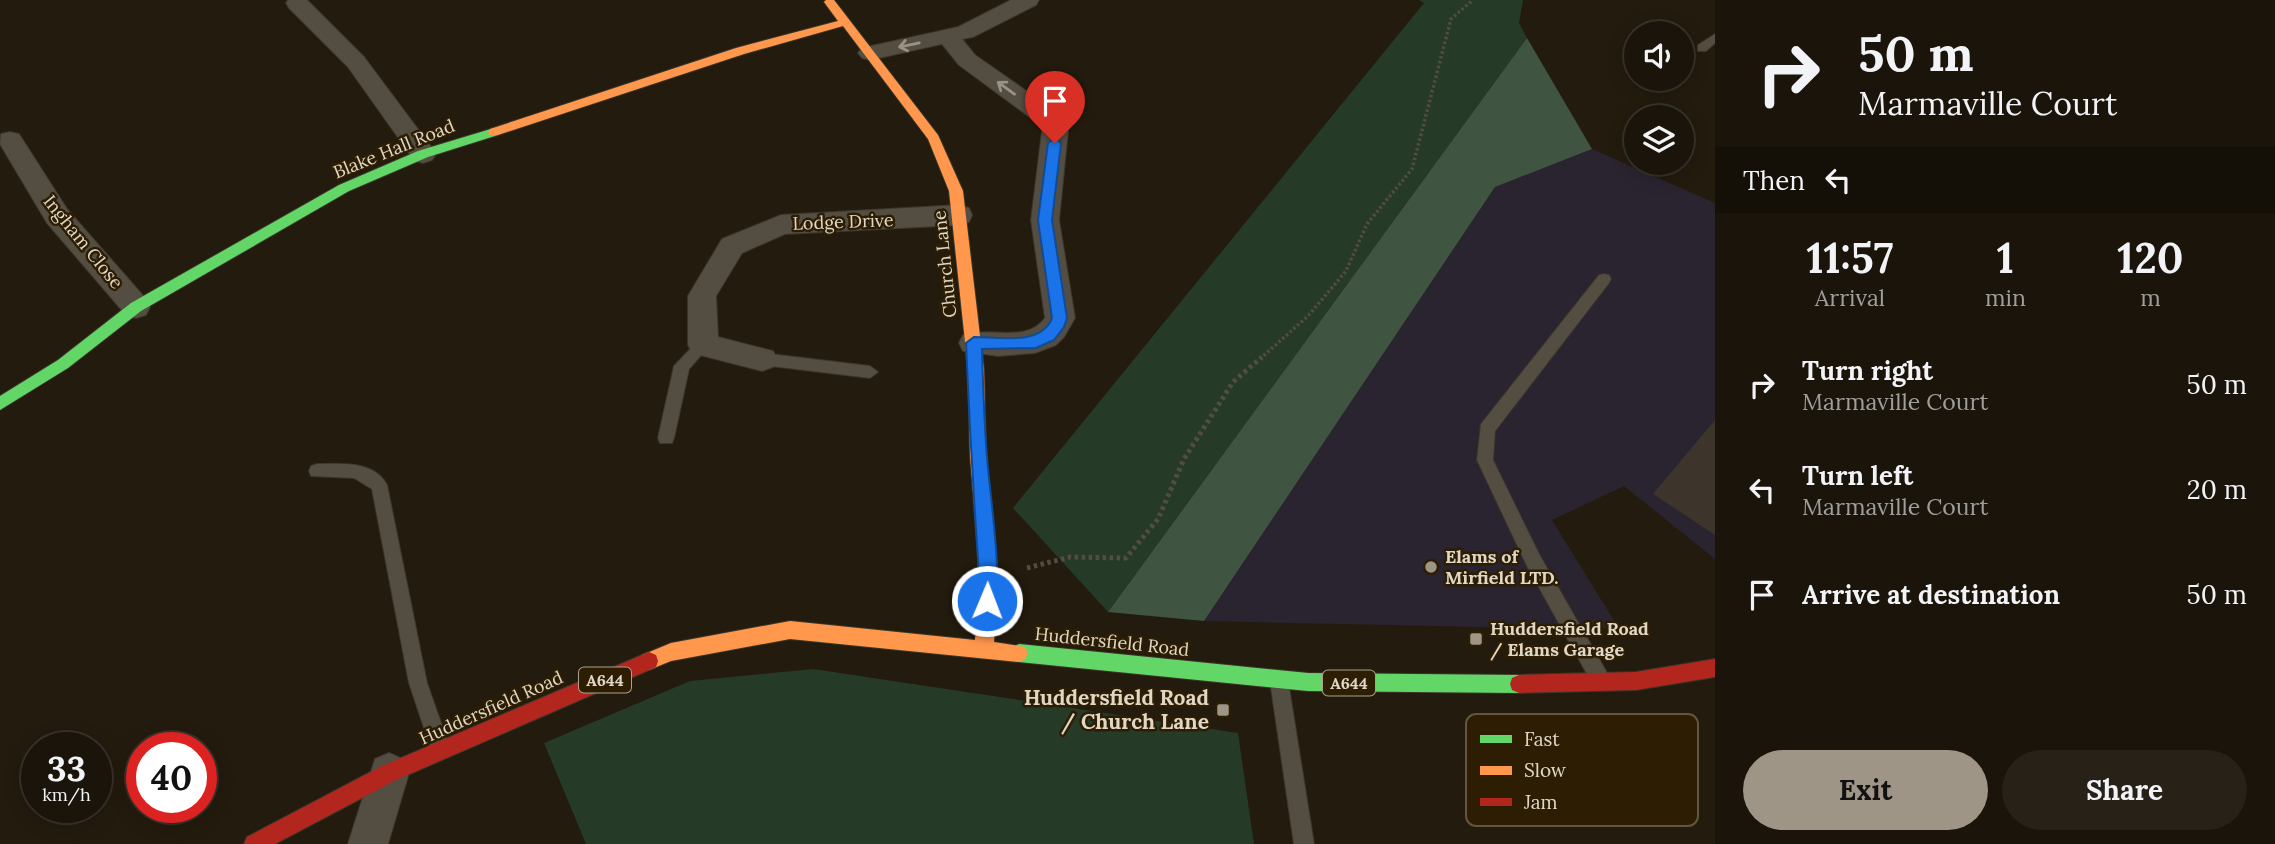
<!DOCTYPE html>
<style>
body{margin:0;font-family:Lora,serif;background:#272118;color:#f1f3f6;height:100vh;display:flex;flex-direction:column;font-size:26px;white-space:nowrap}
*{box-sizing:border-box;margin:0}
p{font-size:23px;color:#9f9e9c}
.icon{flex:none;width:38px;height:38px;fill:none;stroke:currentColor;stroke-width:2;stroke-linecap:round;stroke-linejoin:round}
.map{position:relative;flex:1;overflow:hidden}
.drawer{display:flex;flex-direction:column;background:#1a140a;width:560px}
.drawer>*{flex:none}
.hud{background:#1a140a;color:#f1f3f6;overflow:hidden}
.controls{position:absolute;left:1624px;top:21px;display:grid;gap:14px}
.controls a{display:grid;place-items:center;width:70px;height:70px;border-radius:50%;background:#1a140a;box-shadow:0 4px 18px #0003,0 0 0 2px #38332b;font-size:35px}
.speed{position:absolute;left:21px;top:732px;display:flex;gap:14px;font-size:35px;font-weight:700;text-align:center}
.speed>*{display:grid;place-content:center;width:91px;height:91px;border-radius:50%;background:#1a140a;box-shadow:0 4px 18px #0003,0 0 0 2px #38332b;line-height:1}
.speed small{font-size:18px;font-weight:400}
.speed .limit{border:10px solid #d22;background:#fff;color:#111}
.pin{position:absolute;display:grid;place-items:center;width:60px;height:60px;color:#fff;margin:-72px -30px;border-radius:50% 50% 50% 0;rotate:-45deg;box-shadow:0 0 7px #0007}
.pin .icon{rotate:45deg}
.me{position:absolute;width:77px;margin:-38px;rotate:1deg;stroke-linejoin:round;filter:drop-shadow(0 0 5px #0008)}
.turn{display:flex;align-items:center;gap:24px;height:147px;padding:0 28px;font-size:32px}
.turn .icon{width:91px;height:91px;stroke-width:2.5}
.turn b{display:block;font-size:49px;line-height:60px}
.then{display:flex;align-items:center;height:66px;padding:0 28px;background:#0003;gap:14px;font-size:26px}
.eta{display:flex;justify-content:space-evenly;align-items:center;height:119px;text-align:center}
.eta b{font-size:42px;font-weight:700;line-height:49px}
.cta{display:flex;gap:14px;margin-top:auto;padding:14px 28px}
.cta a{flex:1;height:80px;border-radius:42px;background:#9e9586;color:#111;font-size:28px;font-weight:700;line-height:80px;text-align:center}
.cta a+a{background:#272118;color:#f1f3f6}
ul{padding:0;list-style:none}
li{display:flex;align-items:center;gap:21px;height:105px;padding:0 28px}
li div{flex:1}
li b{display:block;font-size:26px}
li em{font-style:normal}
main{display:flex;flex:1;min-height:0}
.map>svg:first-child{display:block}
</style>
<main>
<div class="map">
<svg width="1715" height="844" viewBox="0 0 1715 844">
<rect width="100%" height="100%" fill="#231b0d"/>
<path fill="#2a2430" d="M1592,149L1715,203V559L1624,486L1552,520L1618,627L1573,629L1204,621L1495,187Z"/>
<g fill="#263a28">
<path d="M1419,0H1523L1519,23L1527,38L1108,612L1013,508L1424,3Z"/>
<path d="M813,669L1238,733L1254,844H586L544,743L690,681Z"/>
</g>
<path fill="#3f5541" d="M1527,38L1592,149L1495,187L1204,621L1108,612Z"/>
<path fill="#3d342c" d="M1715,420V535L1653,494Z"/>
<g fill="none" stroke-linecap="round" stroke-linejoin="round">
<g stroke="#3b352b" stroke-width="2">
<g id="lane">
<path d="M1715,34V43L1706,51H1698V45Z"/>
<path d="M1604,274L1609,275L1611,279L1609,283L1495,431L1493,460L1539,554L1606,671L1608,677L1606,683L1599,686L1592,683L1527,566L1477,460L1481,424L1599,275Z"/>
<path d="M703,339L710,345L689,369L674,438L672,443H660L658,438L674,366L698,341Z"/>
<path d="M762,353L870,366L878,372L870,378L762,365L754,359Z"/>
<path d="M317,464C340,464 374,460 387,485L427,683L450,748L447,755L440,758L433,755L409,683L372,489L354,478L311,476L309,471L311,466Z"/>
<path d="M1279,672L1286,675L1288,681L1314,844H1294L1270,681L1272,675Z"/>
</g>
</g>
<g stroke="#3b352b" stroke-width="2">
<g id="street">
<path d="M288,0H307L364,57L432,148L436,154L432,160L423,163L414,160L348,67L289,8L286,3Z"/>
<path d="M1011,0H1039L1036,5L973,37L962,39L975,55L1058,113L1068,131L1059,220L1075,318L1064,337L1056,345L1035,353L998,356L963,351L959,343L963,335C990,326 1026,344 1045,318L1031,220L1042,131L1039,124L959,65L942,44L870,60L862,58L858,53L862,48L958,27Z"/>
<path d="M10,132L19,134L67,209L146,299L150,307L146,315L136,318L126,315L47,223L0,144L1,134Z"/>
<path d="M959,205L969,208L972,215L969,222L959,225L785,234L742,253L716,296L718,337L773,351L777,359L773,367L762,371L692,353L688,345V296L722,239L781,215Z"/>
<path d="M389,753L403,759L409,773L388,844H348L375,759Z"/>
</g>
</g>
<g stroke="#3b352b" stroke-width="2">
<g id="fast">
<path d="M494,128L500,132L498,135L428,157L349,191L141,311L68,368L0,410V396L58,360L131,303L339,185L418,151Z"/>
<path d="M1019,644L1308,673L1519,675L1526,678L1528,684L1526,690L1519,693L1308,691L1019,662L1013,659L1010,653L1013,647Z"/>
</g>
</g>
<g stroke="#3b352b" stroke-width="2">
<path id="slow" d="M826,0H834L938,135L963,191L984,370L986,456L998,578L994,642L1025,647L1028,653L1025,659L1019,662L790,639L671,661L649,670L642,667L640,661L642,655L671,643L790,621L975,640L980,578L970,456L968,370L949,191L928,139L843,26L744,54L498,135H490L488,132L490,129L736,48L838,21L824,2Z"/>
</g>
<g stroke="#3b352b" stroke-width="2">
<g id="jam">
<path d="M649,652L656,655L658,661L656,667L396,780L275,844H244L247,837L382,766Z"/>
<path d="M1715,659V677L1636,690L1519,693L1512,690L1510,684L1512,678L1519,675L1636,672Z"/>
</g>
</g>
<path stroke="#534c43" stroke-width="3.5" stroke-dasharray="2.5 2.5" stroke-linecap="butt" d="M1260,359L1308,316L1346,271L1367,224L1412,169L1451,19L1473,0"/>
<path stroke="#534c43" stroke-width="5" stroke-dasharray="3.5 3.5" stroke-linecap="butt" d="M1027,568L1070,557L1126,558L1158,519L1184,459L1233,382L1262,357"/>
<use href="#lane" fill="#534d42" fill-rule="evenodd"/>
<use href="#street" fill="#534d42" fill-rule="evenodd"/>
<use href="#fast" fill="#63d668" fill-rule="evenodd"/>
<use href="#slow" fill="#ff974d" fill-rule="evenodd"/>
<use href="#jam" fill="#b3261e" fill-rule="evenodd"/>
</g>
<defs><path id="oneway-shaft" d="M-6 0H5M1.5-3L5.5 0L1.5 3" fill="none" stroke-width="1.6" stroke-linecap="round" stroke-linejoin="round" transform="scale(1.75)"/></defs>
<g stroke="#9a9284">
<use href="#oneway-shaft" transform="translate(909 45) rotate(168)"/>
<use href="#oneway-shaft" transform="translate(1006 88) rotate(-144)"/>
</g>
<path fill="#1a73e8" stroke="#114b97" stroke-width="2" d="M1055,138L1061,143L1052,220L1067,318L1064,327L1054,340L1036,348L982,349C983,385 984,421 987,457C989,489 1004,582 993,607L987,610L981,607C975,594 979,574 978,559C973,487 969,416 966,343L974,337C998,337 1042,346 1052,318L1038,220L1048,143Z"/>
<g fill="#9e9586" stroke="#2d1e03" stroke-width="2.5">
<circle cx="1431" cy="567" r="7"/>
<rect x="1469" y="632" width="14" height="14" rx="3.5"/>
<rect x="1216" y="703" width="14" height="14" rx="3.5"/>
</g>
<g text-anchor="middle" stroke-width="5" stroke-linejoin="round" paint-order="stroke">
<g fill="#2d1e03" stroke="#aaa08c" stroke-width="2">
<rect x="579" y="667.5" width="52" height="25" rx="5"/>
<rect x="1323" y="670.5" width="52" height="25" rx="5"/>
</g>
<g font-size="16" font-weight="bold" fill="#e0d7c7">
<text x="605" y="686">A644</text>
<text x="1349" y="689">A644</text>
</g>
<g font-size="18" fill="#e0d7c7" stroke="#2d1e03">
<text transform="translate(394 149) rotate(-22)" y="6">Blake Hall Road</text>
<text transform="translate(843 222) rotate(-2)" y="6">Lodge Drive</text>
<text transform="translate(83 242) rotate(51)" y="6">Ingham Close</text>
<text transform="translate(945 264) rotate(-96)" y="6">Church Lane</text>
<text transform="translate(1112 642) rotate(6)" y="6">Huddersfield Road</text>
<text transform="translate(491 708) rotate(-24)" y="6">Huddersfield Road</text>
</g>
<g font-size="18" font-weight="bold" fill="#e0d7c7" stroke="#2d1e03" text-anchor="start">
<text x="1445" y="563">Elams of<tspan x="1445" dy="21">Mirfield LTD.</tspan></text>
<text x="1490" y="635">Huddersfield Road<tspan x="1490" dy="21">/ Elams Garage</tspan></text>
</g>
<g font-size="21" font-weight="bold" fill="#e0d7c7" stroke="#2d1e03" text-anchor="end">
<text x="1209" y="705">Huddersfield Road<tspan x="1209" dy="24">/ Church Lane</tspan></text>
</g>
</g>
<rect x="1466" y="714" width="232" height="112" rx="10" fill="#2d1e03" stroke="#63563e" stroke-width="2"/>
<rect x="1480" y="735" width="32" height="8" fill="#63d668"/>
<rect x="1480" y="766" width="32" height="9" fill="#ff974d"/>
<rect x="1480" y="798" width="32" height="8" fill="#b3261e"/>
<g font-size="19" fill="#e0d7c7">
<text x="1524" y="746">Fast</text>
<text x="1524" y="777">Slow</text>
<text x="1524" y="809">Jam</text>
</g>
</svg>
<div class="controls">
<a><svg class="icon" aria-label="sound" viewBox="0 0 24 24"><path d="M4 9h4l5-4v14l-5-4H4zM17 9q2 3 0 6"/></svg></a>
<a><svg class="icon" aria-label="layers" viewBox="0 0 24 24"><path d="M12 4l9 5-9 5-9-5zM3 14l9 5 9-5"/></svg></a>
</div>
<div class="speed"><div>33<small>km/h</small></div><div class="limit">40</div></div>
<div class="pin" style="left:1055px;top:143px;background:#d93025"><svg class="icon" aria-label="arrive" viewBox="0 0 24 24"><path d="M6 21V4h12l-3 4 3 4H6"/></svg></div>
<svg class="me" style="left:987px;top:601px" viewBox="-20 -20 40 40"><circle r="17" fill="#1a73e8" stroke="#fff" stroke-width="3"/><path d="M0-11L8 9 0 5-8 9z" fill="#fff"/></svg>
</div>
<section class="drawer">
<div class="hud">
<div class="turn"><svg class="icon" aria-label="right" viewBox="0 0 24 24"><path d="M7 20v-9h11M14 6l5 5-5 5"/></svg><div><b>50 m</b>Marmaville Court</div></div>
<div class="then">Then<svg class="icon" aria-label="left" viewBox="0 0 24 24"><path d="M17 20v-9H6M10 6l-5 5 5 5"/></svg></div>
</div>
<div class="eta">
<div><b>11:57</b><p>Arrival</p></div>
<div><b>1</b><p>min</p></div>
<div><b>120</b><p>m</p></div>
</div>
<ul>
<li><svg class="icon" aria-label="right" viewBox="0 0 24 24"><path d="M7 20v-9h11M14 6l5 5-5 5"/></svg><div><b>Turn right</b><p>Marmaville Court</p></div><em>50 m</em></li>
<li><svg class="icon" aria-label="left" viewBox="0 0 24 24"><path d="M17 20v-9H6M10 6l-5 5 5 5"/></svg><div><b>Turn left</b><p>Marmaville Court</p></div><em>20 m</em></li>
<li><svg class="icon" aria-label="arrive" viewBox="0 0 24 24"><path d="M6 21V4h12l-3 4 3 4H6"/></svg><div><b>Arrive at destination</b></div><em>50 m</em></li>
</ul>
<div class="cta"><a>Exit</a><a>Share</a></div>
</section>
</main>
